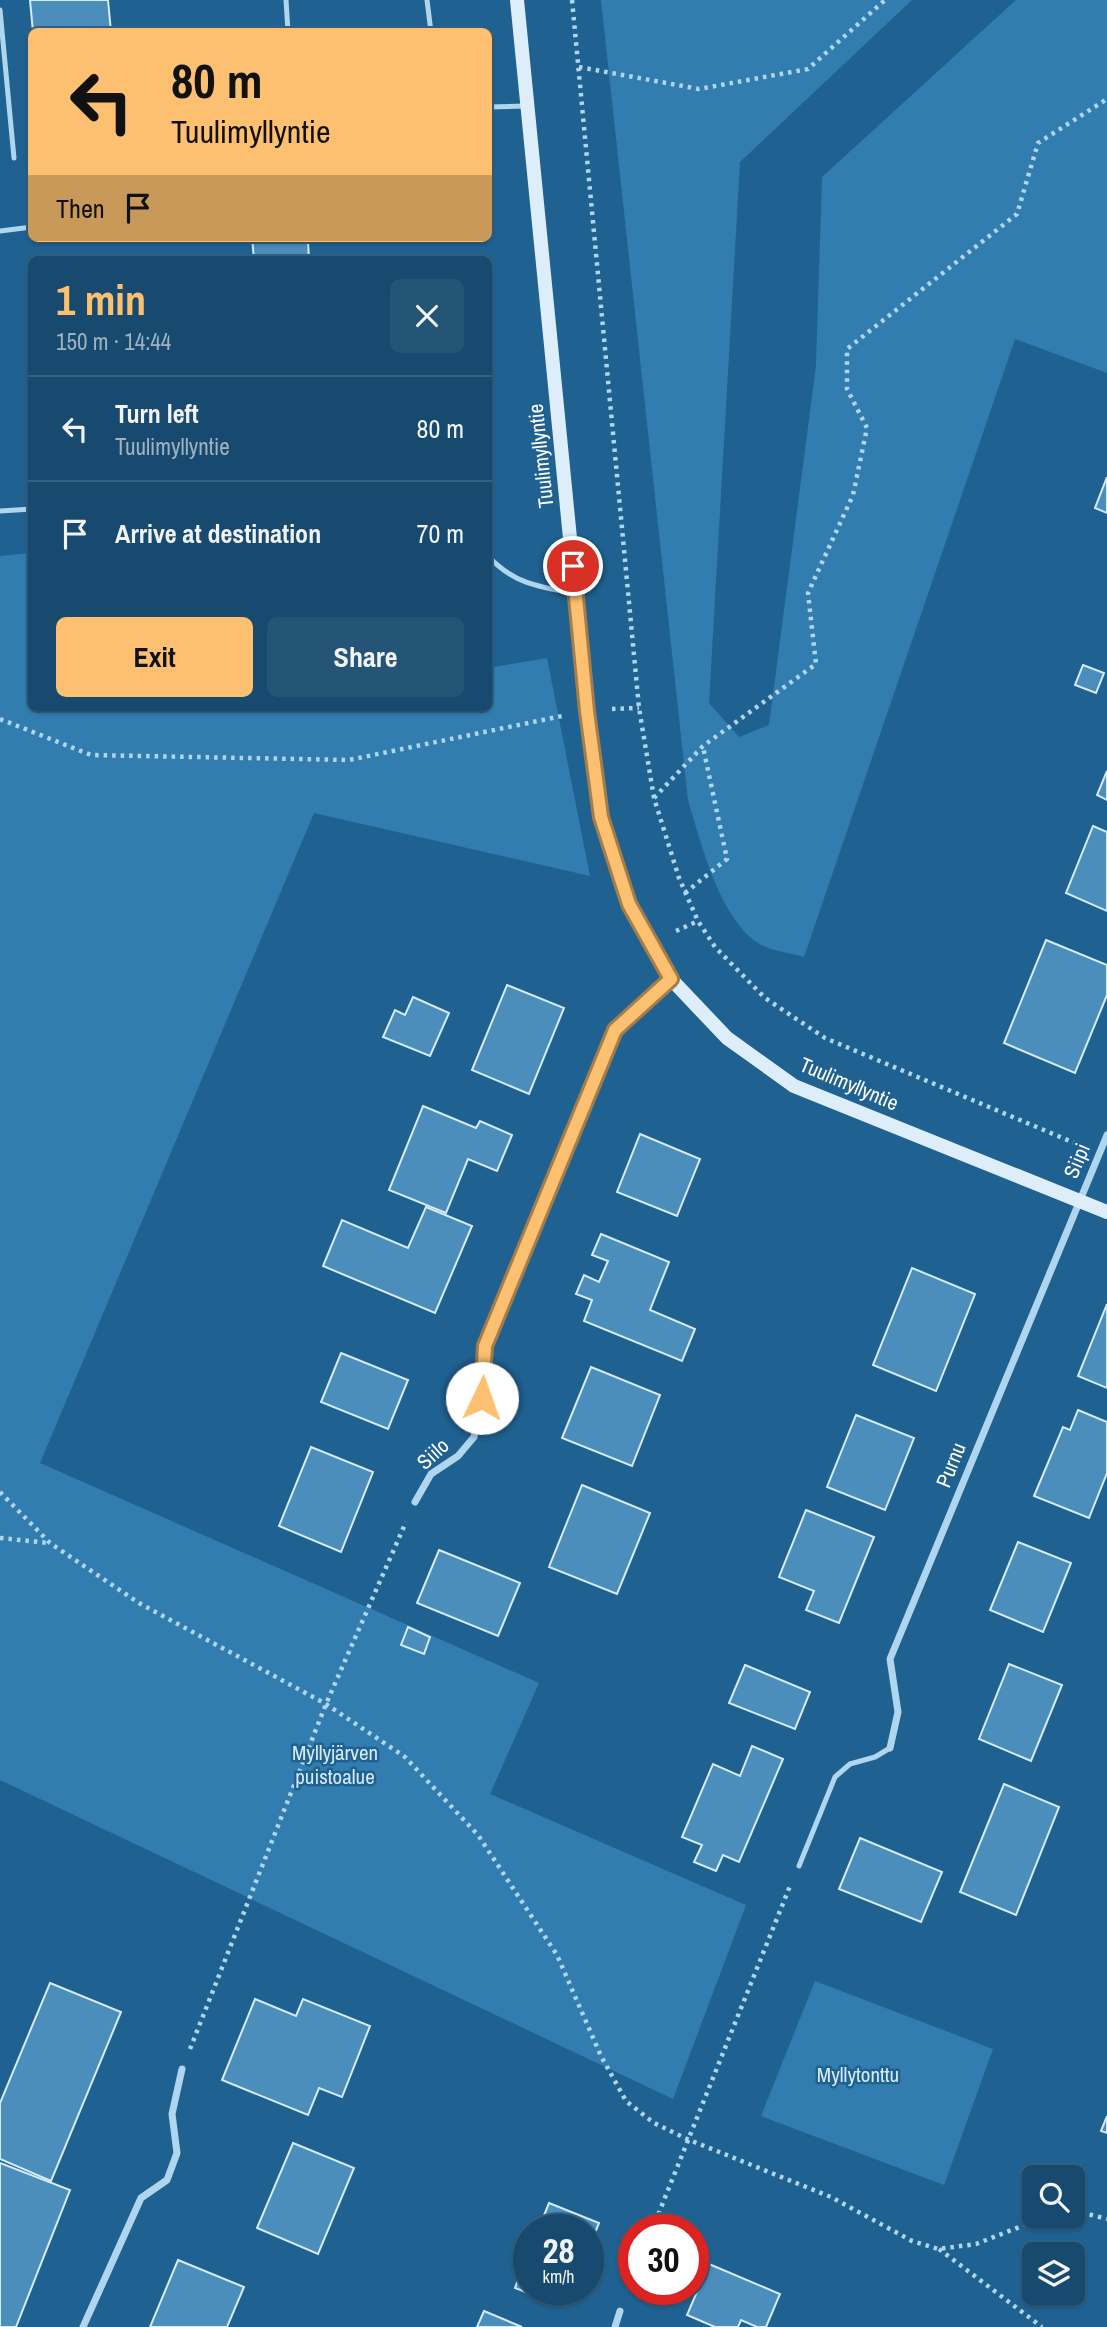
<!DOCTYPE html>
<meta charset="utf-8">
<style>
body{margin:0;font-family:"Archivo Narrow",sans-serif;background:#245476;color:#f1f3f6;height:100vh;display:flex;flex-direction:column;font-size:26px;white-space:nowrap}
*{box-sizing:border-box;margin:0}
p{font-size:23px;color:#9eb3c2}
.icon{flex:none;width:38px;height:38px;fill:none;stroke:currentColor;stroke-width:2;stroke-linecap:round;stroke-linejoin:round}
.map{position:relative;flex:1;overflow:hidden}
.side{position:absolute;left:28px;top:256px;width:464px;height:455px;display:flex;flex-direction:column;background:#174a6e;border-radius:10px;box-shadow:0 2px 5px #0004,0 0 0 2px #366281}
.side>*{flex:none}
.guide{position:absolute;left:28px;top:28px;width:464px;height:214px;border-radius:10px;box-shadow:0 2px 5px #0004,0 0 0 2px #366281;background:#fcc070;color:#111;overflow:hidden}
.tools{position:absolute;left:1022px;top:2165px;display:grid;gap:14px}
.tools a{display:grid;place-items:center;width:63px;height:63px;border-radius:10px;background:#174a6e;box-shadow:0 2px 5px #0004,0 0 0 2px #366281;font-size:35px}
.speed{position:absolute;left:513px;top:2214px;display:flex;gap:14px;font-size:35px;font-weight:700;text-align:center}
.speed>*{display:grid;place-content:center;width:91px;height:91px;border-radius:50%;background:#174a6e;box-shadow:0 2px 5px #0004,0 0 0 2px #366281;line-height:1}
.speed small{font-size:18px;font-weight:400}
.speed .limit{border:10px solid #d22;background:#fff;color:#111}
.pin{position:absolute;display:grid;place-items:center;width:60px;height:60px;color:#fff;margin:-30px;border:4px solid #fff;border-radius:50%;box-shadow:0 2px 7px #0007}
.me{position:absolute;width:77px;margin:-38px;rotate:3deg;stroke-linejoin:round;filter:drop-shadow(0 0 5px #0008)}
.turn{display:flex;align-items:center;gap:24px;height:147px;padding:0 28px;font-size:32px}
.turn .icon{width:91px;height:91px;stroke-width:2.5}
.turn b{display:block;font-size:49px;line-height:60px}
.then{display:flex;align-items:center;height:66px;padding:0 28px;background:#0003;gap:14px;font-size:26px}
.round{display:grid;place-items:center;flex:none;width:74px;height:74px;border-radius:10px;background:#245476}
.head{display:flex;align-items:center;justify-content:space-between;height:119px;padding:0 28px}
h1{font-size:42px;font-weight:700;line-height:52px;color:#fcc070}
.primary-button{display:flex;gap:14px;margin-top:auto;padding:14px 28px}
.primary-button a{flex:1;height:80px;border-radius:10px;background:#fcc070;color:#111;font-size:28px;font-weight:700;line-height:80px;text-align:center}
.primary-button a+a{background:#245476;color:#f1f3f6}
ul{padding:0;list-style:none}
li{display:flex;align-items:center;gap:21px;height:105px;padding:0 28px;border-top:2px solid #366281}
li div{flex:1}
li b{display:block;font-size:26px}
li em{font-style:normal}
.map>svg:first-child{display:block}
</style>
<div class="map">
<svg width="1107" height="2327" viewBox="0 0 1107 2327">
<rect width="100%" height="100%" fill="#1f6292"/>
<g fill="#327db0">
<path d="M601,0H912L740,162L709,703L739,737L769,725L816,366L822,177L1016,0H1107V373L1015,339L804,957C790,953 770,951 758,943C719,917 701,843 688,800Z"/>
<path d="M31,553L32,707H488V668L547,658L590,876L314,813L40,1463L539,1683L490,1794L746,1905L673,2099L0,1780V556Z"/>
<path d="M815,1981L993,2049L944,2185L761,2116Z"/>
</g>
<g fill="#4b8dbb" stroke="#d6ebfa" stroke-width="2">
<path d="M30,0H108L111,32H33Z"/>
<path d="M252,238H355L308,242L309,259H254Z"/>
<path d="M1107,477V513L1095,508Z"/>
<path d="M1083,665L1104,673L1096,693L1075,685Z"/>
<path d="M1107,771V800L1097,795Z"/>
<path d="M1093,826L1107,832V911L1066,893Z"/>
<path d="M1046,940L1107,965V995L1075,1073L1004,1043Z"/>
<path d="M507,985L564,1008L529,1094L472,1070Z"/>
<path d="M413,997L449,1013L430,1056L383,1037L395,1010L405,1015Z"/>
<path d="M423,1106L476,1128L480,1121L512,1135L497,1171L468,1159L446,1213L389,1190Z"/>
<path d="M640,1134L700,1159L677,1216L617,1192Z"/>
<path d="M426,1207L472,1226L435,1313L323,1266L342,1220L408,1248Z"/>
<path d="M601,1234L669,1262L650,1310L695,1329L682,1361L584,1321L592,1300L576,1294L584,1275L599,1282L608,1261L592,1255Z"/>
<path d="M912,1268L975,1294L936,1391L873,1365Z"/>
<path d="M1107,1304V1388L1078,1376Z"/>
<path d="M341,1353L408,1380L388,1429L321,1402Z"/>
<path d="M591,1367L660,1395L632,1466L562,1438Z"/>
<path d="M1078,1410L1107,1422V1473L1089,1518L1034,1496L1063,1427L1070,1430Z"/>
<path d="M856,1415L914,1438L885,1510L827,1487Z"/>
<path d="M311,1447L373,1472L341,1552L279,1526Z"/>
<path d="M582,1485L650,1513L617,1594L549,1567Z"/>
<path d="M806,1510L874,1537L839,1623L806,1610L814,1591L779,1577Z"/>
<path d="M1018,1542L1071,1563L1043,1632L990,1610Z"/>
<path d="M439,1550L520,1583L498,1636L417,1603Z"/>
<path d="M408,1627L430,1637L424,1654L401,1645Z"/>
<path d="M1009,1664L1062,1685L1031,1761L979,1739Z"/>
<path d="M745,1665L810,1692L795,1729L729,1703Z"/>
<path d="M752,1746L783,1759L739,1862L723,1855L716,1871L694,1862L702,1845L682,1837L713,1764L740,1776Z"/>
<path d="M1004,1784L1059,1807L1016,1915L960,1892Z"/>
<path d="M860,1838L942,1872L921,1922L839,1889Z"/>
<path d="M50,1983L121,2012L51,2181L0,2159V2103Z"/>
<path d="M255,1999L296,2016L303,1999L370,2026L342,2097L319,2088L308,2115L222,2080Z"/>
<path d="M1107,2116V2133L1101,2131Z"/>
<path d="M293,2143L354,2168L318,2254L257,2228Z"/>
<path d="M0,2163L70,2190L16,2327H0Z"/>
<path d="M549,2203L599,2223L588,2250V2230H538Z"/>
<path d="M528,2253V2289H535L533,2295L515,2288Z"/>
<path d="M178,2260L244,2287L227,2327H150Z"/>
<path d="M709,2264L780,2294L766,2327H757L741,2320L738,2327H715L687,2315Z"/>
<path d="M484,2311L522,2327H477Z"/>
</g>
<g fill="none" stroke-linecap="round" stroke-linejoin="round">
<g stroke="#b0d5ee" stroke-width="4.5" stroke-dasharray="3.5 5" stroke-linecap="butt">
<path d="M572,0L639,708L654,798L679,878L698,921L715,947L765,998L825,1038L1077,1144"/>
<path d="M579,67L699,89L808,69L885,0"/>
<path d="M612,709L639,708"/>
<path d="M0,719L91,755L349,760L562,716"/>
<path d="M654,798L703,746L816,664L808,593L853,495L867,428L847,389V349L1017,214L1038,143L1107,99"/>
<path d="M685,893L727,859L703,747"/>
<path d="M676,931L698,921"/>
<path d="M0,1492L50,1543L139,1603L326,1704L405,1757L478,1835L557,1955L601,2056L626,2101L654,2123L687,2139L831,2197L912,2241L938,2249L976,2244L1027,2224L1070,2216"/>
<path d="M0,1538L49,1543"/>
<path d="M190,2049L326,1704L406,1522"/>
<path d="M1073,2215L1084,2213L1107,2219"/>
<path d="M652,2230L790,1886"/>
<path d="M939,2249L1042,2327"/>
<path d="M628,2290L634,2276"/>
</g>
<g stroke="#b0d5ee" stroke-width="5">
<path d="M286,0L288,32"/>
<path d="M427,0L431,32"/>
<path d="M0,10L14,158"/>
<path d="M488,107L525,106"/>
<path d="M0,231L32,227"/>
<path d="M0,511L32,509"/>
<path d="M488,556C513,583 538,587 573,593"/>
<path d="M799,1866L835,1777L850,1764L875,1757L890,1748"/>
</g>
<g stroke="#b0d5ee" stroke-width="7">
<path d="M415,1502L431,1474L458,1456L474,1437L482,1398L485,1346L615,1030L671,979"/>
<path d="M890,1748L898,1712L890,1659L1107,1135"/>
<path d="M83,2327L141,2198L167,2180L177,2153L172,2114L182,2069"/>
<path d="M615,2327L620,2311"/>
</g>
<path stroke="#ddeefa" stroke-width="14" d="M517,0L587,711L601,817L629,904L671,979L727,1038L794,1086L1107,1212"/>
</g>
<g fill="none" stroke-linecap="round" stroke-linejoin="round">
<g stroke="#a47d49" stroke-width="18">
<path id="route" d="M482,1398L485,1346L615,1030L671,979L629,904L601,817L587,711L573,566"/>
</g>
<use href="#route" stroke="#fcc070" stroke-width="12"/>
</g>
<g text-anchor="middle" stroke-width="5" stroke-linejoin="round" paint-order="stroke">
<g font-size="21" fill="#fff" stroke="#1f6292">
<text transform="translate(541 456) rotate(-96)" y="7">Tuulimyllyntie</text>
<text transform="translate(849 1084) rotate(23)" y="7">Tuulimyllyntie</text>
<text transform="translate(1077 1161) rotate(-67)" y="7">Siipi</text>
<text transform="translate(433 1454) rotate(-42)" y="7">Siilo</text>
<text transform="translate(951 1465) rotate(-68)" y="7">Purnu</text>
</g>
<g font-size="21" fill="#d6ebfa" stroke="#1f6292">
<text x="335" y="1760">Myllyjärven<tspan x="335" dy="24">puistoalue</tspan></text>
<text x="858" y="2082">Myllytonttu</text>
</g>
</g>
</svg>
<div class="tools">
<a><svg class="icon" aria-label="search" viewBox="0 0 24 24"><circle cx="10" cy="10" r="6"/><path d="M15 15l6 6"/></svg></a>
<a><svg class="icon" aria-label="layers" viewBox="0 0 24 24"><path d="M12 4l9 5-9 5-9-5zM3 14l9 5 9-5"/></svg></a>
</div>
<div class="speed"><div>28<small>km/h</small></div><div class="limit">30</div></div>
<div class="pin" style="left:573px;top:566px;background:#d93025"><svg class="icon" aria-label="arrive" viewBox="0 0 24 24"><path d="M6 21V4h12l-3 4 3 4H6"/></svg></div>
<svg class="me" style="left:482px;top:1398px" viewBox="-20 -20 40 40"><circle r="19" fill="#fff"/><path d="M0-13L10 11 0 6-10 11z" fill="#fcc070"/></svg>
<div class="guide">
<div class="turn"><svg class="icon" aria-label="left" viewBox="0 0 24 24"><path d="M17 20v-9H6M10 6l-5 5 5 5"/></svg><div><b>80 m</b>Tuulimyllyntie</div></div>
<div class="then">Then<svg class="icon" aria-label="arrive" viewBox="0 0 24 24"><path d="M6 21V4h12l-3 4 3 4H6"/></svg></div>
</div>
<section class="side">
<div class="head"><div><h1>1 min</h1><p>150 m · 14:44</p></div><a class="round"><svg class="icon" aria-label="close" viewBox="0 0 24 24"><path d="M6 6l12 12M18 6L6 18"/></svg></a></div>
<ul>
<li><svg class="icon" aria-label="left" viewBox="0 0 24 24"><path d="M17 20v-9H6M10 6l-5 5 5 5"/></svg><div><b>Turn left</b><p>Tuulimyllyntie</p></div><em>80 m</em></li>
<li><svg class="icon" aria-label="arrive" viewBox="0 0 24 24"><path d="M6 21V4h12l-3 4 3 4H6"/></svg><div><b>Arrive at destination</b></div><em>70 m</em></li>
</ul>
<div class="primary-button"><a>Exit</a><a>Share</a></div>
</section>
</div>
